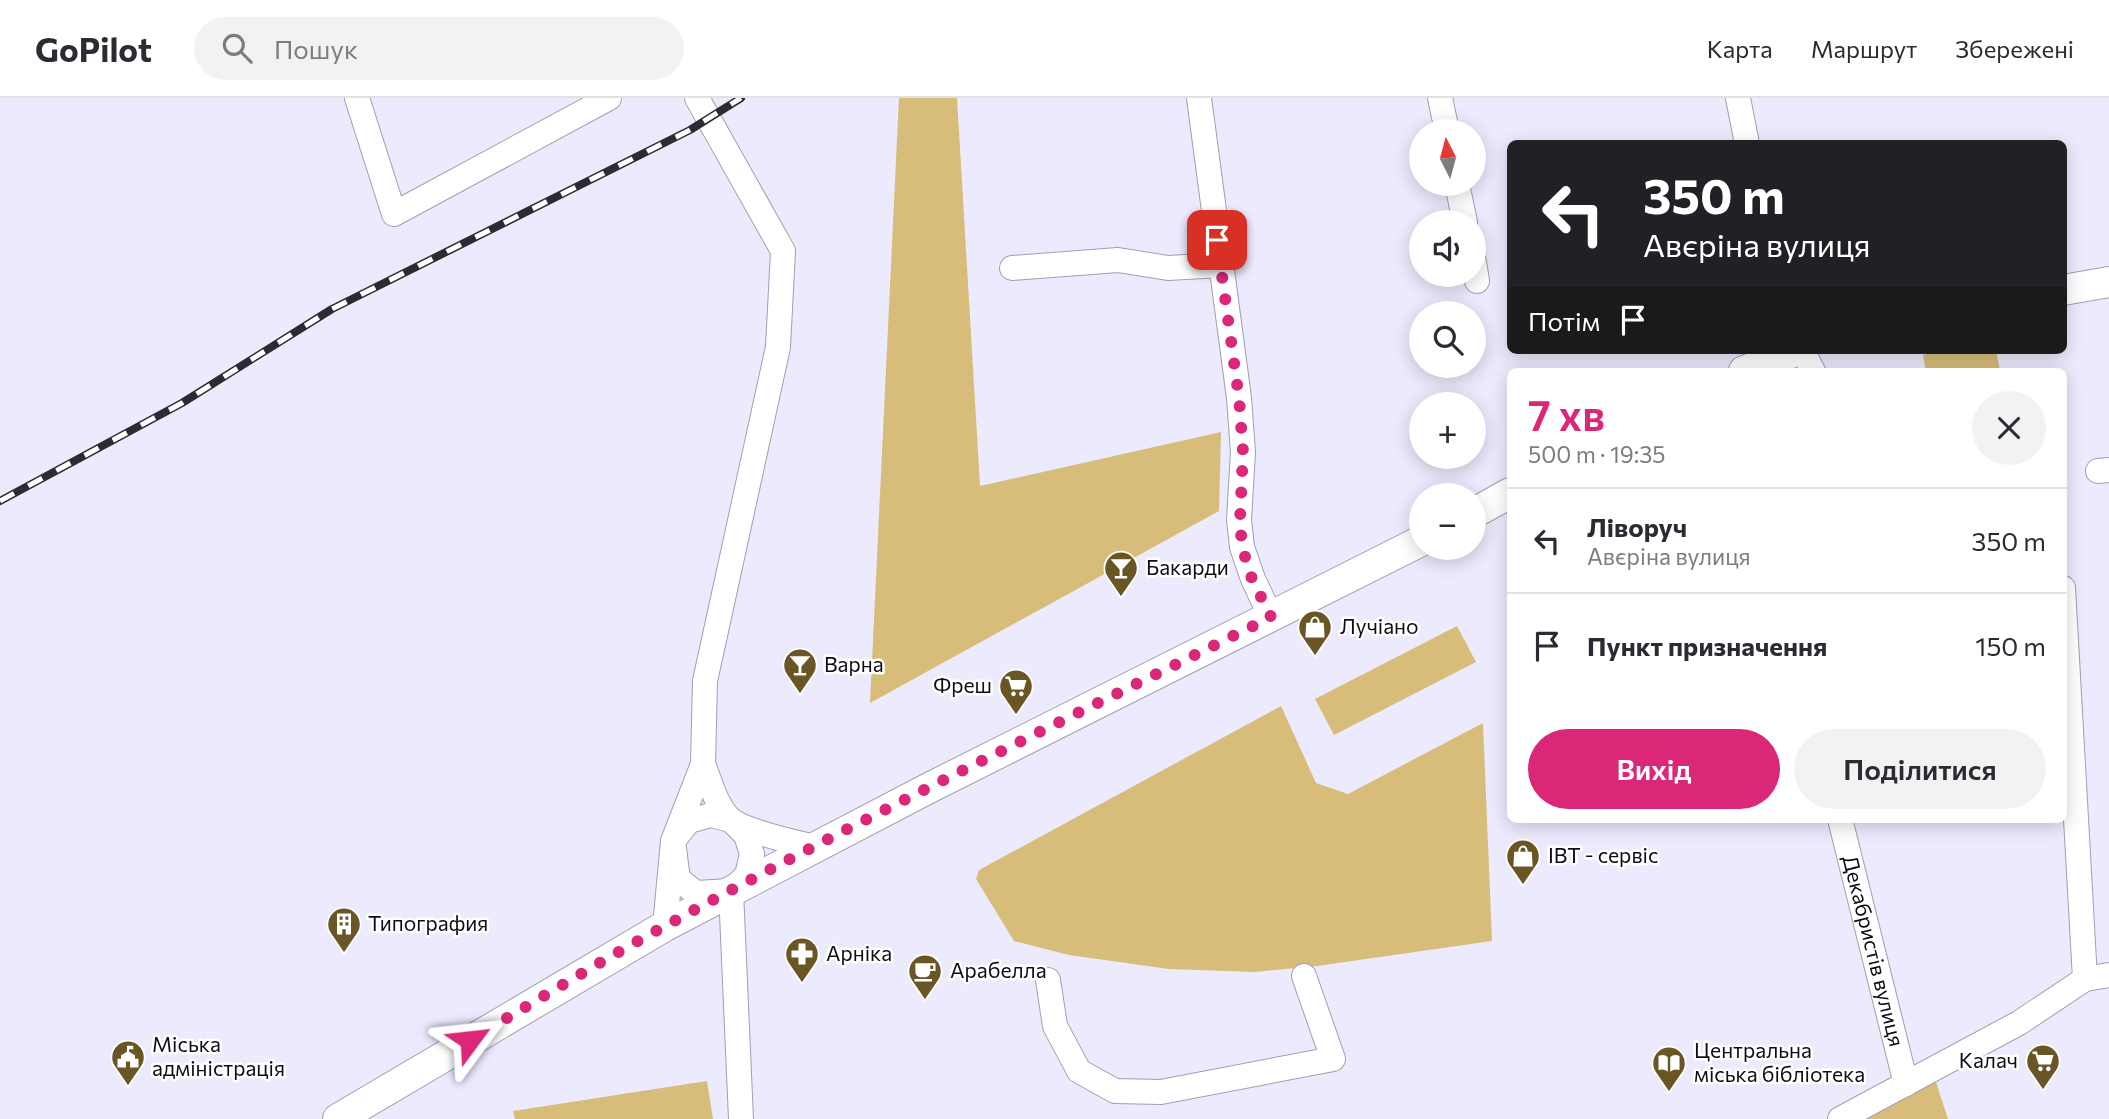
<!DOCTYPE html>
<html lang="uk">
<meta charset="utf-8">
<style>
body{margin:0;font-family:Commissioner,sans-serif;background:#f2f2f3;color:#2b2b33;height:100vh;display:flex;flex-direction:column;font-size:26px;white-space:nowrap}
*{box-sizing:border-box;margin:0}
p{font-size:23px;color:#7c7c81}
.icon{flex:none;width:38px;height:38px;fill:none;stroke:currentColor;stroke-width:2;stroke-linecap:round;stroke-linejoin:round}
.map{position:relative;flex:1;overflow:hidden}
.side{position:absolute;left:1507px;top:270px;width:560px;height:455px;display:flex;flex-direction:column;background:#fff;border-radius:10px;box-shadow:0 4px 18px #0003}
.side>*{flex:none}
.hud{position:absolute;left:1507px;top:42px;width:560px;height:214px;border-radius:10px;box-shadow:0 4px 18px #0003;background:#202124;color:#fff;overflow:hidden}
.needle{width:46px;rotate:354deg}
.fabs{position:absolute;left:1409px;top:21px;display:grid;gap:14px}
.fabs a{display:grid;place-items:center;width:77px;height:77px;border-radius:50%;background:#fff;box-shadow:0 4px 18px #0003;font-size:35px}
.pin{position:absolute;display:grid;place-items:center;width:60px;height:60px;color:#fff;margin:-30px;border-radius:14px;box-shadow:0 4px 10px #0006}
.me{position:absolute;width:77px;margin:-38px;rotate:60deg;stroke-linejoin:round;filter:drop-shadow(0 0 5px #0008)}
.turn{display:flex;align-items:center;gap:24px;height:147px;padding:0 21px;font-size:32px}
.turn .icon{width:91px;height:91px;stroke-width:2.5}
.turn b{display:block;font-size:49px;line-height:60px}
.then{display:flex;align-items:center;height:66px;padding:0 21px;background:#0003;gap:14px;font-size:26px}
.round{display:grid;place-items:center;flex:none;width:74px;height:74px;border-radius:37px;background:#f2f2f3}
.head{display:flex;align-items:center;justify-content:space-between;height:119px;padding:0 21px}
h1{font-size:42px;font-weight:600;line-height:52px;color:#db2777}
.button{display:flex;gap:14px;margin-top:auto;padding:14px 21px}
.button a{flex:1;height:80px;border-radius:42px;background:#db2777;color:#fff;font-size:28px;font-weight:600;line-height:80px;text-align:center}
.button a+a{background:#f2f2f3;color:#2b2b33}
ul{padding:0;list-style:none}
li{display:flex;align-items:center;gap:21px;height:105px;padding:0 21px;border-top:2px solid #e1e1e2}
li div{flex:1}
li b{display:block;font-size:26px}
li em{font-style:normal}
header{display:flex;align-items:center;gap:42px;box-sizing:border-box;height:98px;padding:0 35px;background:#fff;border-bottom:2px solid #e1e1e2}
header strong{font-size:33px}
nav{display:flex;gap:38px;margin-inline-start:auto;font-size:24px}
.search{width:490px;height:63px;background:#f2f2f3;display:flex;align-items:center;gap:18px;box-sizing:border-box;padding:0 24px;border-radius:38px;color:#7c7c81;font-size:26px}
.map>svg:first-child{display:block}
</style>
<header>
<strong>GoPilot</strong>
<div class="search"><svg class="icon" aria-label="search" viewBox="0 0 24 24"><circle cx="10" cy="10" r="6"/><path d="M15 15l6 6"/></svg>Пошук</div>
<nav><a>Карта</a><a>Маршрут</a><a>Збережені</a></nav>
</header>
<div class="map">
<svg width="2109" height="1021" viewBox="0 0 2109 1021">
<rect width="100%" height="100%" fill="#eceafd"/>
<g fill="#d7bd79">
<path d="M899,0H957L980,388L1221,334L1219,413L870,605Z"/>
<path d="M1947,252H1996L2000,273H1926L1923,257Z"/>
<path d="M1457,528L1476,564L1334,637L1315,601Z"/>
<path d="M1281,608L1316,685L1348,696L1483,625L1492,843L1317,868L1254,874L1169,871L1069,857L1014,843L976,781L979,772Z"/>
<path d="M707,983L713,1021H515L513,1013Z"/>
<path d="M1936,984L1948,1021H1858Z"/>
</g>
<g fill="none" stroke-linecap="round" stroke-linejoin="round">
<g stroke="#a19eb4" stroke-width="26">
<g id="minor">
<path d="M357,0L394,116L609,0"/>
<path d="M1199,0L1239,300L1243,354L1239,422L1242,449L1253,481L1271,519"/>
<path d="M1440,0L1447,33"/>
<path d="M1738,0L1747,46"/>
<path d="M1457,86L1465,124"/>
<path d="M1474,164L1477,183"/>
<path d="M1012,170L1118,162L1168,170L1221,167"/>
<path d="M1802,252L1813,273"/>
<path d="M2098,373L2109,372"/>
<path d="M2063,490L2085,881"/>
<path d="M703,666C710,683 716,708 730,721C744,733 797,745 816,749"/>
<path d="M711,717L731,722L746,737L752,756L747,777L731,793L696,795L678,781L673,743L689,723Z"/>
<path id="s1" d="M1840,721L1906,986"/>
<path d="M731,793L741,1021"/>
<path d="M665,828L673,743L703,666L705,583L778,249L783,153L697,0"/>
<path d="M1048,882L1055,928L1079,973L1115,993L1161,994L1333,961L1304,878"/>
<path d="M1840,1021L2019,925L2085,881L2109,877"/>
</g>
</g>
<g stroke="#a19eb4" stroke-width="32">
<g id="major">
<path d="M2063,192L2109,184"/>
<path d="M1744,273L1799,252"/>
<path d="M1474,415L1510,395"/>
<path d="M338,1021L665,828L929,690L1421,443"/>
</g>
</g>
<use href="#minor" stroke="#fff" stroke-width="24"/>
<use href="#major" stroke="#fff" stroke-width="30"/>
<g stroke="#2c2b35" stroke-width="8">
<path id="rail" d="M0,403L182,305L332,211L690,32L741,0"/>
</g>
<use href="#rail" stroke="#fff" stroke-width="5" stroke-dasharray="16" stroke-linecap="butt"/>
</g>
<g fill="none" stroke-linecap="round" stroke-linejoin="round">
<path stroke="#db2777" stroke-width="12" stroke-dasharray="0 21.6" d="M470,942C535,904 600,863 667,827C865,718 1069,620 1271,519L1252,481L1242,449L1240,422L1243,354L1239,300L1217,142"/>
</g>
<defs>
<g id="bar-pin" transform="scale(1.75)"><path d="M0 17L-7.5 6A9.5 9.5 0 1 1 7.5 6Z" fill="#695624" stroke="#fff"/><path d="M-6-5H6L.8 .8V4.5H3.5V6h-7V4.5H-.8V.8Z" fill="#fff"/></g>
<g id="shop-pin" transform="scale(1.75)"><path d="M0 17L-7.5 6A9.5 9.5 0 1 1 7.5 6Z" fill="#695624" stroke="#fff"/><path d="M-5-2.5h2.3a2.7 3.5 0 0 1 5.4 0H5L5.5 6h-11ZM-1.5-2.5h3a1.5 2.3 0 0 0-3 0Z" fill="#fff"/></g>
<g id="supermarket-pin" transform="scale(1.75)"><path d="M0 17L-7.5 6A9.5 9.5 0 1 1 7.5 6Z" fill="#695624" stroke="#fff"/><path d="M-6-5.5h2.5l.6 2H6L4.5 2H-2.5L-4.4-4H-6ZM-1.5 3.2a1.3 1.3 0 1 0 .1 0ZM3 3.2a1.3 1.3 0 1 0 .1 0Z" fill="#fff"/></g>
<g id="building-pin" transform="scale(1.75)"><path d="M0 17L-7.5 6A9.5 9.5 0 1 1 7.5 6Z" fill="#695624" stroke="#fff"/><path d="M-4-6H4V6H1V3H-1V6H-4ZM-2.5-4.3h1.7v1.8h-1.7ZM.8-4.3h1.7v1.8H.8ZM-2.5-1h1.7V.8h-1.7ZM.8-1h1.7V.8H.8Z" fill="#fff"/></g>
<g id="pharmacy-pin" transform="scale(1.75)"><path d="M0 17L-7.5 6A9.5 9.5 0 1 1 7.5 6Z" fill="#695624" stroke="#fff"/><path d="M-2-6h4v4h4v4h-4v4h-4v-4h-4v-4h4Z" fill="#fff"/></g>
<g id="cafe-pin" transform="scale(1.75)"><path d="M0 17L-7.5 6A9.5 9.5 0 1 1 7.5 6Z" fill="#695624" stroke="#fff"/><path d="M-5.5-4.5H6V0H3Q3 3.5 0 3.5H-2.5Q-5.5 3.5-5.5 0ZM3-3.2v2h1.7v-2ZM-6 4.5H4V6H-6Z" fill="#fff"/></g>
<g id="civic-pin" transform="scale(1.75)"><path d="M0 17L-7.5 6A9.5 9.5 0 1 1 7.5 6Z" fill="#695624" stroke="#fff"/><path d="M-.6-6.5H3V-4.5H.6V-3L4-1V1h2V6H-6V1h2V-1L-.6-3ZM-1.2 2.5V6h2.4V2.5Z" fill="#fff"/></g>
<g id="library-pin" transform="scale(1.75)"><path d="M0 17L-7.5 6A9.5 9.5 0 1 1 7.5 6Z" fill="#695624" stroke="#fff"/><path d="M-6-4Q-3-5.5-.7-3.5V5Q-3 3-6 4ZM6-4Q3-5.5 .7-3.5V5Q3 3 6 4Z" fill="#fff"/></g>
</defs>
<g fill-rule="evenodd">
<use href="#bar-pin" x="1121" y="470"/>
<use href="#shop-pin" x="1315" y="529"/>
<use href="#bar-pin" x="800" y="567"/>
<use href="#supermarket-pin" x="1016" y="588"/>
<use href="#shop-pin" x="1523" y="758"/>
<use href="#building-pin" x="344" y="826"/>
<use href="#pharmacy-pin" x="802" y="856"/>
<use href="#cafe-pin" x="925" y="873"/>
<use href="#civic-pin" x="128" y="959"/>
<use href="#supermarket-pin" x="2043" y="963"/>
<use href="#library-pin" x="1669" y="965"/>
</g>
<g text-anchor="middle" stroke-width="5" stroke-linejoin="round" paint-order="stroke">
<g font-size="21" fill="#0e0d15" stroke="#fff" text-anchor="start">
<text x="1146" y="477">Бакарди</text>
<text x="1340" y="536">Лучіано</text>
<text x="824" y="574">Варна</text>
<text x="992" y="595" text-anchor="end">Фреш</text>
<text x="1548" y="765">ІВТ - сервіс</text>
<text x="368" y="833">Типография</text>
<text x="826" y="863">Арніка</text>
<text x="950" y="880">Арабелла</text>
<text x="152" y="954">Міська<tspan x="152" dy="24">адміністрація</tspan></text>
<text x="1694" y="960">Центральна<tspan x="1694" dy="24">міська бібліотека</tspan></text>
<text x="2018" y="970" text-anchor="end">Калач</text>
</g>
<g font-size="21" fill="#0e0d15" stroke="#fff">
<text dy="7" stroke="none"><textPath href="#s1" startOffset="136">Декабристів вулиця</textPath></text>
</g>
</g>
</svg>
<div class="fabs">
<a><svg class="needle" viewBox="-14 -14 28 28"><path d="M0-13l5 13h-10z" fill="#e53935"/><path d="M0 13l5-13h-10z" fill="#7c7c81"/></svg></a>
<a><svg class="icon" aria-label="sound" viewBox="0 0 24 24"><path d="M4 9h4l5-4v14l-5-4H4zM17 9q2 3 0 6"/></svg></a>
<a><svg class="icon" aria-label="search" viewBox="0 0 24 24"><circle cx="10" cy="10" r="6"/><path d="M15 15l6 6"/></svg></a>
<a>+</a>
<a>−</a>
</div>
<div class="pin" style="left:1217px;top:142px;background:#d93025"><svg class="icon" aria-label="arrive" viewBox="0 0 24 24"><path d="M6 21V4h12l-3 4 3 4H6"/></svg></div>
<svg class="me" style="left:470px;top:942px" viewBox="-20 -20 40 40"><path d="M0-17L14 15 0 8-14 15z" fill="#db2777" stroke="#fff" stroke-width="4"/></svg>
<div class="hud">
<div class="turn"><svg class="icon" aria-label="left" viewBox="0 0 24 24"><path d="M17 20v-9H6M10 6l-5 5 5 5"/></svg><div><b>350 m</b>Авєріна вулиця</div></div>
<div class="then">Потім<svg class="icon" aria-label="arrive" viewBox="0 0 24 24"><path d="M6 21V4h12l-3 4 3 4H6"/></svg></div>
</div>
<section class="side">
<div class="head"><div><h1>7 хв</h1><p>500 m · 19:35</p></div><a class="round"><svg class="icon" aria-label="close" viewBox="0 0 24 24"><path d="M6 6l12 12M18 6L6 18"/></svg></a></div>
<ul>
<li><svg class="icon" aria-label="left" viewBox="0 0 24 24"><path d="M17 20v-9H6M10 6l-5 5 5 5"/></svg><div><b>Ліворуч</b><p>Авєріна вулиця</p></div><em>350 m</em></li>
<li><svg class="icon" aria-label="arrive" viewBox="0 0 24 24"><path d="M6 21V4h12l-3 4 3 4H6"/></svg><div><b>Пункт призначення</b></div><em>150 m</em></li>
</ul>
<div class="button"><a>Вихід</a><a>Поділитися</a></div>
</section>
</div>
